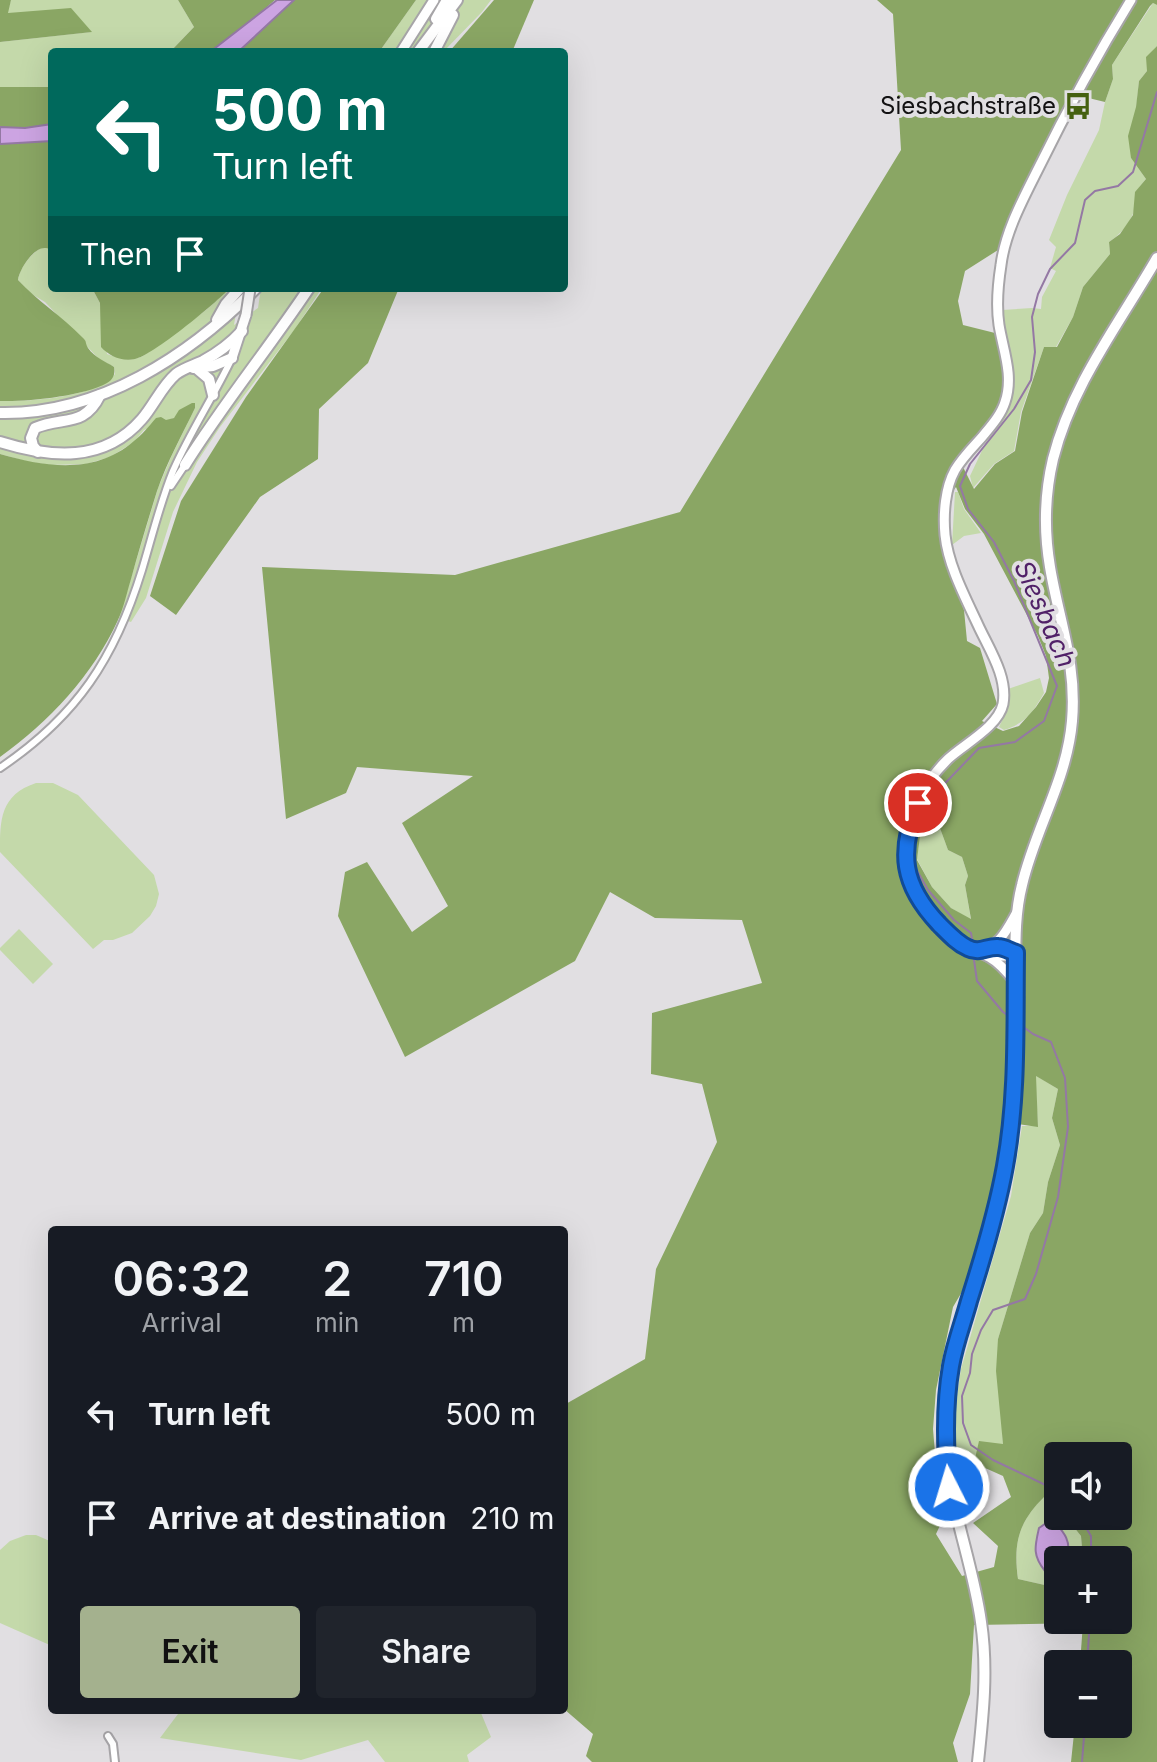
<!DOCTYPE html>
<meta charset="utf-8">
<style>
body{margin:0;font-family:Inter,sans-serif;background:#20242c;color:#f1f3f6;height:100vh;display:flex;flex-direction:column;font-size:30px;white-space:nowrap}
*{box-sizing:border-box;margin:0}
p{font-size:26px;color:#9ea1a6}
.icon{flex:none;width:44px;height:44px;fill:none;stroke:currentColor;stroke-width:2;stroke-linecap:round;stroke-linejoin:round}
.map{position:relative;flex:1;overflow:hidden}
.details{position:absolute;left:48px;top:1226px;width:520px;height:488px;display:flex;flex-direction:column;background:#171b24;border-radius:8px;box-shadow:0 8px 32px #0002}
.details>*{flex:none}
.top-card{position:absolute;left:48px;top:48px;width:520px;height:244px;border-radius:8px;box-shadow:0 8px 32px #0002;background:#00695c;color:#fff;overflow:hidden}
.fabs{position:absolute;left:1044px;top:1442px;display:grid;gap:16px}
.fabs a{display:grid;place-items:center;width:88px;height:88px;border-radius:8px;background:#171b24;box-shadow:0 8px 32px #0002;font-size:40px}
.pin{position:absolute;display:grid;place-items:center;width:68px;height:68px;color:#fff;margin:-34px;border:4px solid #fff;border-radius:50%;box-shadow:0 2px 8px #0007}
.me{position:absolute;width:88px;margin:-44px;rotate:355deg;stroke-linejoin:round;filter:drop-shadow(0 0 6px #0008)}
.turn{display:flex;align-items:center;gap:28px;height:168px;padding:0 32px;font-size:36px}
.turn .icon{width:104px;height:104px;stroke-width:2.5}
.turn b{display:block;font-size:56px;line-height:68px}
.then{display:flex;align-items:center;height:76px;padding:0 32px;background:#0003;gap:16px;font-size:30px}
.eta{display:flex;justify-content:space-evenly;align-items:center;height:136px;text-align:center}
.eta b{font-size:48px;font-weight:600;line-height:56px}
.primary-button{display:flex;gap:16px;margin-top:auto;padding:16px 32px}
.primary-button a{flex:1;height:92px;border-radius:8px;background:#a4b18e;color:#111;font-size:32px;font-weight:600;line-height:92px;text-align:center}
.primary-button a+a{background:#20242c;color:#f1f3f6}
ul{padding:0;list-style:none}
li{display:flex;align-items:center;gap:24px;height:104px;padding:0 32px}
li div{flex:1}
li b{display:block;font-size:30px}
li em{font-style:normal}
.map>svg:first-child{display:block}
</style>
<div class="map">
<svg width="1157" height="1762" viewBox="0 0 1157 1762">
<rect width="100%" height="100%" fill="#e1dfe2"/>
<g fill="#c4d9aa">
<path d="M11,0H178L194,27L170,52H52V87H0V42L91,32L7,13Z"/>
<path d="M416,0H491L482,12L443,52H379Z"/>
<path d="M1153,3L1157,5V46L1147,57V71L1139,81L1131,158L1146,179C1128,199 1140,198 1132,216C1127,227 1118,236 1109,242L1110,254L1083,287L1073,317L1056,347H1044L1021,412L1014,451L994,464L973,488L970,476L987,440L1005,414L1012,395L1014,378L1002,310L1032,308L1041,309L1042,297L1056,271L1050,268L1056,247L1049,240L1067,195L1099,130L1105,102L1113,79L1112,65Z"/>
<path d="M42,247L48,248L52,252V288H92L100,303L107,354C120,359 130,362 143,356L206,310L230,288H240L234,325L258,308L261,288H322L295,329L220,427L197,462L173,512L146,598L131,622L119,618L158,488L172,455L195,408V403L174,418L144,430L134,442L110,457L86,464L51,465L29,462L0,454V401C28,402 98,397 115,374L114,367L99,359L45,302L30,293L18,280C20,267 31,254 42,247Z"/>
<path d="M955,492H958L964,509L981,533L964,536L952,545Z"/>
<path d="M1040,678L1044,693C1033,712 1026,723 1004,730L999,727L1007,710L1008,689Z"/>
<path d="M36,783H53L78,795L154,875L159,894L156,906L150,916L132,933L113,940H104L93,949L0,852C0,820 0,795 36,783Z"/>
<path d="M927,808L937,820L948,850L962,857L968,876L965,885L971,920L951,908L932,887L917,859L921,828Z"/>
<path d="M19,929L53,964L33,984L0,950V948Z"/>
<path d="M1035,1075L1058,1089L1052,1118L1060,1145L1048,1182L1043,1213L1030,1233L998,1339L1003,1444L974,1463L987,1468L961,1481L953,1422L961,1369L1011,1196L1022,1126H1038Z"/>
<path d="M1044,1496L1058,1507V1516H1065L1081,1536L1083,1560H1066L1069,1550L1045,1571L1058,1569V1588L1018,1579C1013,1541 1019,1523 1044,1496Z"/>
<path d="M26,1535H36L52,1542V1646L0,1623V1550L10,1541Z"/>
<path d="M214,1710H475L481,1713L491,1737L467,1755L469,1762H385L368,1740L301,1760L160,1738L178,1714Z"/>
</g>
<g fill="#8aa664" fill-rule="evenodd">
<path d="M0,0H11L8,13L71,8L92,32L0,42Z"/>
<path d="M178,0H275L240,30L210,52H170L194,27Z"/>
<path d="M294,0H416L379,52H238Z"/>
<path d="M494,0H534L512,52H449Z"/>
<path d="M877,0H1157V5L1153,3L1150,6L1112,65L1113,79L1105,102L1072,94L1001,244L998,250L965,271L958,301L963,325L995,333L1006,378L997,411L960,461L974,489L995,464L1015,451L1022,412L1044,347H1057L1073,317L1083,287L1110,254L1109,242L1120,234L1133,215L1135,192L1146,179L1131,158L1128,136L1136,107L1139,81L1147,71L1146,57L1157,46V1762H1071L1075,1724H1118V1664H1080L1083,1623L974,1625L970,1694L953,1743L958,1762H592L586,1756L593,1734L564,1709V1405L645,1359L656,1269L717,1142L702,1084L651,1074L652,1013L762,983L742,920L655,918L610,892L575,961L405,1057L338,916L345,872L367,862L412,932L448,906L402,823L473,776L357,767L346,793L286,819L262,567L455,575L680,512L901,150L893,14ZM956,487L965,509L984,534L1038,636L1046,656L1049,678L1046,692L1036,707L1019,726L1003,731L982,721L997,704L980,648L967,641L964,610L954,585L941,542L939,510ZM927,809L937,820L948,850L962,857L968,876L965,885L971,919L951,908L932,887L917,860L921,828ZM1036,1076L1058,1089L1052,1118L1060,1145L1048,1182L1043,1213L1030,1233L998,1339L996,1371L1003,1444L979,1441L974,1463L1003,1476L1011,1497L973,1523L998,1546L994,1567L962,1576L936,1534L944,1517L937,1478L933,1429L936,1390L953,1307L973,1273L985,1229L997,1176L1003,1122L1038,1127ZM1058,1456H1118V1516H1065L1081,1536L1083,1560H1118V1620H1058V1588L1018,1579C1013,1542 1019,1522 1044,1497L1058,1507Z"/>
<path d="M0,87H52V124L25,128L0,127Z"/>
<path d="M52,141V252C50,250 48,248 46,248C34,246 19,270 18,280C37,301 62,316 82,337C88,343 84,340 88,348C95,358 105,361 114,367C115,374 114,379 107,383C84,396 27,402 0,401V144Z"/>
<path d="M92,288H230C216,303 152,356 135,359C122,362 109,356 101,347L100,303Z"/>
<path d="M324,288H399L368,363L319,409L318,459L260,497L176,615L150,596L181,501L246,397Z"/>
<path d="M192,403H195V408C182,435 167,462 157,491C148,520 139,550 131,579C127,592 124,607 118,620C93,675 49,722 0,757V454C45,467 95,475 134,441C142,435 149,426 156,418L161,417L166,420L174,418L179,410Z"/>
</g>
<g fill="#cca4e2" stroke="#9478a4" stroke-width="2">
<path d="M277,0H294L238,52H210Z"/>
<path d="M52,124V141L0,144V127L25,128Z"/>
<path d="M1052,1519C1064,1532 1073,1542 1066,1560H1058V1569L1045,1571C1032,1555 1035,1546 1039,1528Z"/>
</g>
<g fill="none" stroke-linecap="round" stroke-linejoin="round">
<g stroke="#9478a4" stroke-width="2">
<path d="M973,946L971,933L954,920L928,890L915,867L911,852L919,825L929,800L979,748L1015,742L1044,721L1057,686L1014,581L994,542L968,509L960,486L970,464L1014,409L1031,380L1035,352L1032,317L1038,294L1050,269L1075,243L1085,200L1095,191L1118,186L1133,172L1157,92"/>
<path d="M973,953L977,981L1003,1012L1010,1017"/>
<path d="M1018,1023L1033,1034L1051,1042L1065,1078L1068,1127L1058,1197L1036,1274L1025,1299L993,1310L981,1330L972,1354L970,1373L962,1396L963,1423L971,1445L993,1460L1058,1491"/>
<path d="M1079,1516L1091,1536V1560"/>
<path d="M1087,1664L1090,1620"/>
<path d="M1082,1762L1085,1724"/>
</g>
<g stroke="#a7a5a8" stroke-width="10">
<g id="street">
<path d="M171,486L185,465"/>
<path d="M0,768C77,716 115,658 142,570C152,537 160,503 173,471C190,432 214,396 232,358"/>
<path d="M108,1736L113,1744L115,1762"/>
</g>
</g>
<g stroke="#a7a5a8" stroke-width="13">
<g id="secondary">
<path d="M401,52L434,0"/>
<path d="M232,358L246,315"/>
<path d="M977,951C1000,947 1006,931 1017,912"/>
<path d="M987,956H1007L1016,953"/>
<path d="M1015,982C1008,973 1000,963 989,957C981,952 970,951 962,945C938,928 912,897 906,868C899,830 921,785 948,759C964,744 998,727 1003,704C1008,677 989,649 978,625C965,597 948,565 945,535C943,514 945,488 955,470C962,458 973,447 982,437C991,426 1001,415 1005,402C1014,376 1003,350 999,325C996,305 998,284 1001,265C1005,232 1023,199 1038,169C1066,112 1097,55 1131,0"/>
</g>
</g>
<g stroke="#a7a5a8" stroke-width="14">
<g id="primary">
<path d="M436,19L447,0"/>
<path d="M418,52L457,0"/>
<path d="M434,52L453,15"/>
<path d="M217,320L226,304L240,288"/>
<path d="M193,368L213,366L232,358"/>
<path d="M196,368L209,379L213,395"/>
<path d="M0,413C99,415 189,356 256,288"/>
<path d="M0,442C51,458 104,463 142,419C154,405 162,386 176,374C184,368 195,365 203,361C218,353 231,343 242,331"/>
<path d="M38,452L33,446L31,438L35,428C63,416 84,428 100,395"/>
<path d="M185,465C223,404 269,348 309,288"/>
<path d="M978,1762C983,1715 988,1669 981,1622C972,1557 945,1497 945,1431C944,1385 956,1343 969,1301C983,1256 997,1211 1005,1165C1015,1108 1015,1051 1015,994C1016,957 1013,920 1022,885C1035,829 1067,780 1072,721C1077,664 1059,621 1050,567C1044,532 1045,493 1053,459C1072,384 1119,324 1157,258"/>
</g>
</g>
<use href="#street" stroke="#fff" stroke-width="6"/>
<use href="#secondary" stroke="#fff" stroke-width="9"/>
<use href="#primary" stroke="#fff" stroke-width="10"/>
<g stroke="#a7a5a8" stroke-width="13" stroke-linecap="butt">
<path id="secondary-bridge" d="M246,315L250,289"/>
</g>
<use href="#secondary-bridge" stroke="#fff" stroke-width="9"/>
</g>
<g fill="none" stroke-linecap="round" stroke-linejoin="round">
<g stroke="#114b97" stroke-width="20">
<path id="route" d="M918,803C898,852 902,885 939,924C948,933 957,943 968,948C980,954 987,946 998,947C1004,947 1010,951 1016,953C1015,1024 1018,1095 1005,1166C997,1211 983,1257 969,1301C963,1323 955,1343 951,1366C944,1406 945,1446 949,1487"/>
</g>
<use href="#route" stroke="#1a73e8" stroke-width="14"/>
</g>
<defs>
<g id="bus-bare" transform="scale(2.16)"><path d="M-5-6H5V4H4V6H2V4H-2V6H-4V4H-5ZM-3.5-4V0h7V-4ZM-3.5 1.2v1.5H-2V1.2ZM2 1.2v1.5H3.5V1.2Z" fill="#456010" stroke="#e1dfe2" stroke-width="2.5" paint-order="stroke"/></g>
</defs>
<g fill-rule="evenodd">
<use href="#bus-bare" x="1078" y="106"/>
</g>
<g text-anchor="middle" stroke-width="8" stroke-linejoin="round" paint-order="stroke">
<g font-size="24" fill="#131213" stroke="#e1dfe2" text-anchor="end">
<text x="1056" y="114">Siesbachstraße</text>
</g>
<g font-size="26" font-style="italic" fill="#512168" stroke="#e1dfe2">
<text transform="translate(1045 614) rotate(66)" y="9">Siesbach</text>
</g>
</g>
</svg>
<div class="fabs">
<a><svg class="icon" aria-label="sound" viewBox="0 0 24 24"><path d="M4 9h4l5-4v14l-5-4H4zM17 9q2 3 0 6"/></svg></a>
<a>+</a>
<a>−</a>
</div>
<div class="pin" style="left:918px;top:803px;background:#d93025"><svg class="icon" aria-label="arrive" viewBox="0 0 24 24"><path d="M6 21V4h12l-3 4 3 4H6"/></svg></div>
<svg class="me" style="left:949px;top:1487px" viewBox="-20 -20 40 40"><circle r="17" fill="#1a73e8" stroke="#fff" stroke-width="3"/><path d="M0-11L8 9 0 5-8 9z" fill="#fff"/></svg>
<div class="top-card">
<div class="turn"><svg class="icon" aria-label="left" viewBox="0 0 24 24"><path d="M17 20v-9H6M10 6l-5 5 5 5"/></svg><div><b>500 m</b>Turn left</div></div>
<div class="then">Then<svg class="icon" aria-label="arrive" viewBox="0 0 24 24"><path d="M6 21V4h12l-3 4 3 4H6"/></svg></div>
</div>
<section class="details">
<div class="eta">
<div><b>06:32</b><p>Arrival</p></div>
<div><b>2</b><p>min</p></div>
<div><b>710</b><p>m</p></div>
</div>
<ul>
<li><svg class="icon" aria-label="left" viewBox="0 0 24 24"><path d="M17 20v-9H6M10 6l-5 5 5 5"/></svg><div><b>Turn left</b></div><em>500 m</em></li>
<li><svg class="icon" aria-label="arrive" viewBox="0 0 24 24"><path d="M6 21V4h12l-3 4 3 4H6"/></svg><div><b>Arrive at destination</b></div><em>210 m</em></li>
</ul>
<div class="primary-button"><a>Exit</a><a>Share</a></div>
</section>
</div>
